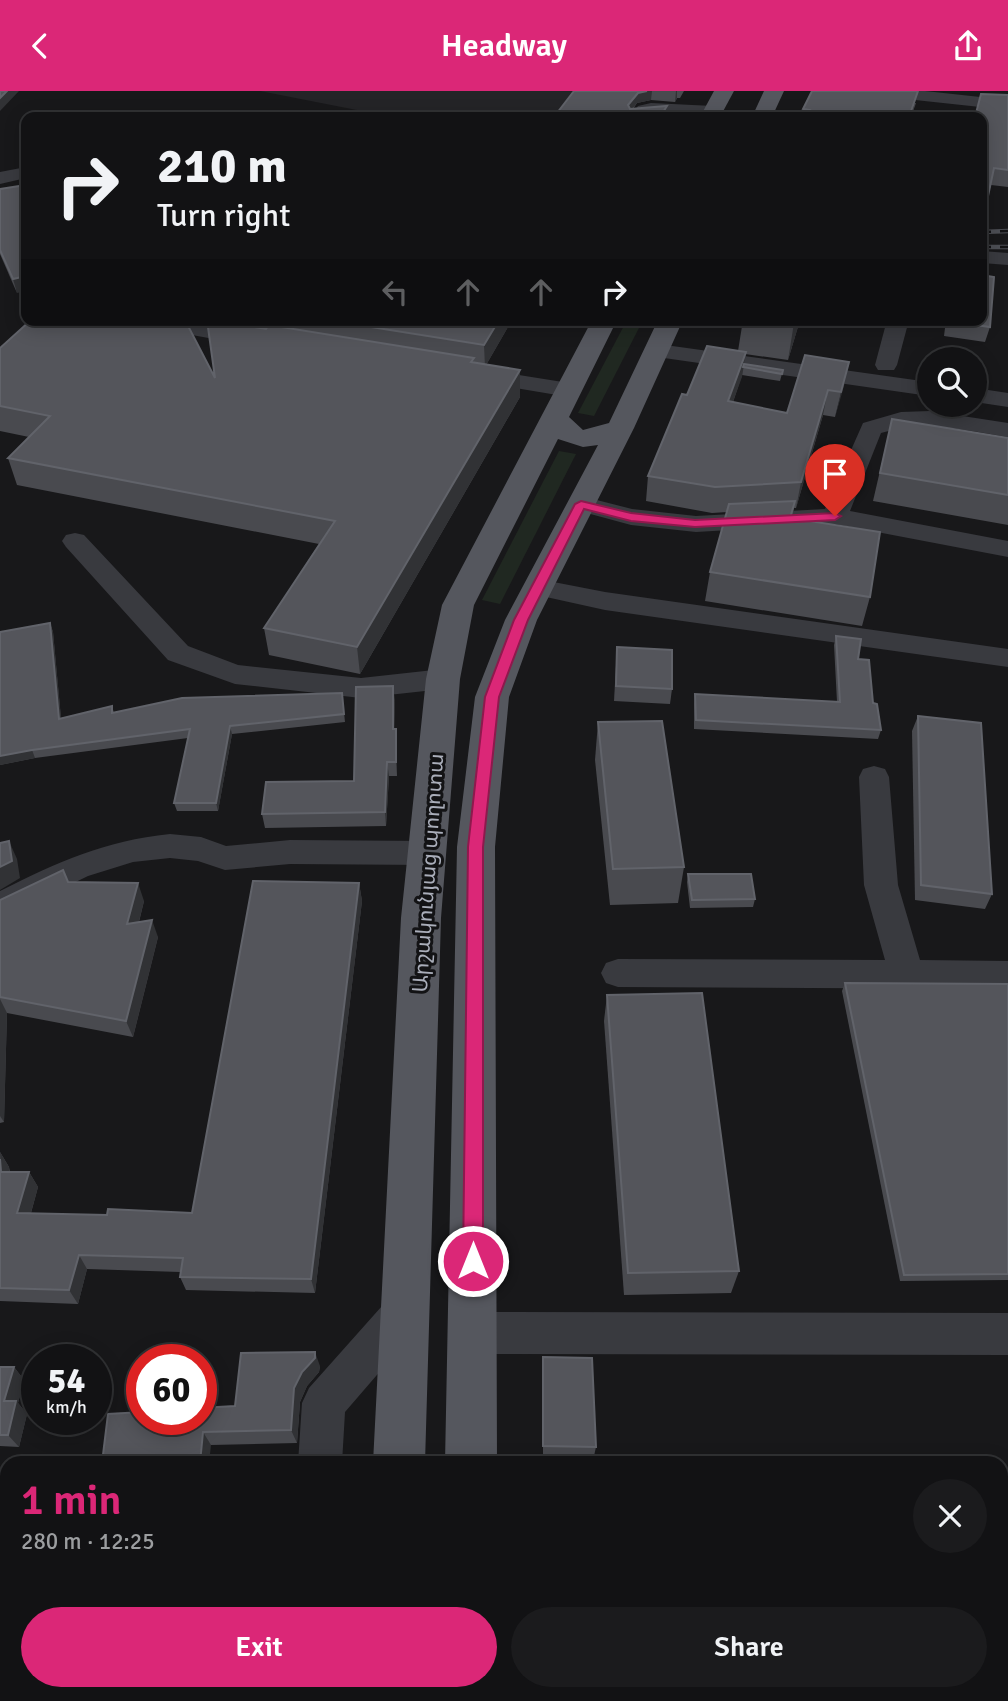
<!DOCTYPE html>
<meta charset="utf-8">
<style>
body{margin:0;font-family:Signika,"Noto Sans Armenian",sans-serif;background:#1b1b1d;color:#f1f3f6;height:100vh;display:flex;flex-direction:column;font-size:26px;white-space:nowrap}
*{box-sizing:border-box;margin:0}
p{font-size:23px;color:#9c9ea0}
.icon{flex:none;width:38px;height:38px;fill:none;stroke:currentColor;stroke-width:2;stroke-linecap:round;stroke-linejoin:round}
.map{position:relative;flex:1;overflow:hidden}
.sheet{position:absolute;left:0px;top:1365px;width:1008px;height:245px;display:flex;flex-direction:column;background:#121214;border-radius:21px 21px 0 0;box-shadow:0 4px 18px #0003,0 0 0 2px #313234}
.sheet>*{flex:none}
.banner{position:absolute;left:21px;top:21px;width:966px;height:214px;border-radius:14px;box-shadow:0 4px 18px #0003,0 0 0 2px #313234;background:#121214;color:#f1f3f6;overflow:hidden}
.tools{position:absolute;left:917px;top:256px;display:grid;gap:14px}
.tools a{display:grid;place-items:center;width:70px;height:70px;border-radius:50%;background:#121214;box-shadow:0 4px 18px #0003,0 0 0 2px #313234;font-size:35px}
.speed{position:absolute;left:21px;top:1253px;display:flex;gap:14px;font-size:35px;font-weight:700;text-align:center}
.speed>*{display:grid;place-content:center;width:91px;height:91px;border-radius:50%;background:#121214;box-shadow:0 4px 18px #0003,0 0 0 2px #313234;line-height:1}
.speed small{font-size:18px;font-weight:400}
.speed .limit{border:10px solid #d22;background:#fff;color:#111}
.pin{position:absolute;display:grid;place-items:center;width:60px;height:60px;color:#fff;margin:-72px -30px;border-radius:50% 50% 50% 0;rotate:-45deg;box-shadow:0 0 7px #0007}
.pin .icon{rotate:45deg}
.me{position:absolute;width:77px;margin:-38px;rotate:0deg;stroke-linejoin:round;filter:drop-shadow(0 0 5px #0008)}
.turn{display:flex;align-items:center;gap:24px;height:147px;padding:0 21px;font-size:32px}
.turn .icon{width:91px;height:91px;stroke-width:2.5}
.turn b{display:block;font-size:49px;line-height:60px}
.lanes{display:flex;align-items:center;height:66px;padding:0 21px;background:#0003;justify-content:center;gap:35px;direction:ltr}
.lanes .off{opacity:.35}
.round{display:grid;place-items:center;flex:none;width:74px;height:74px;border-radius:37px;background:#1b1b1d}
.head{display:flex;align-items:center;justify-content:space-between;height:119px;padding:0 21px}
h1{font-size:42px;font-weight:600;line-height:52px;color:#db2777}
.button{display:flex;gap:14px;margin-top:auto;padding:14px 21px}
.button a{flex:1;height:80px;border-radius:42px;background:#db2777;color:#fff;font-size:28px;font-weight:600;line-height:80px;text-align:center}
.button a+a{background:#1b1b1d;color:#f1f3f6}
header{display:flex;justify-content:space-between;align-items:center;height:91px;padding:0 21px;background:#db2777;color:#fff;font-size:32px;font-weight:600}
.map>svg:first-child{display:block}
</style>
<header><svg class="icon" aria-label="back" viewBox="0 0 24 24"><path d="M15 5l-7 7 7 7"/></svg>Headway<svg class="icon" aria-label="share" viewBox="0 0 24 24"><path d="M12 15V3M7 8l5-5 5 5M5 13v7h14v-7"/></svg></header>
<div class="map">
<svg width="1008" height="1610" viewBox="0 0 1008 1610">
<rect width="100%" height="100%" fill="#18181a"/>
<path fill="#242427" d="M260,0H578L560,26H378L382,24Z"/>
<g fill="#202821">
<path d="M627,229H643L594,325L578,322Z"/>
<path d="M559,360L576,363L500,513L482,509Z"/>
</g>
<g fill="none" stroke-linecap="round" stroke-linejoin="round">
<g fill="#393a3f" fill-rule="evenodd">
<path d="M870,0H925L1008,9V19L878,5Z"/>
<path d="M651,12L713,15L722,20L713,25L652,22L647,26H629L638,15Z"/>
<path d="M26,76V87L0,93V81Z"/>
<path d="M982,160L1008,162V174L982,172Z"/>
<path d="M179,229H201L202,233L260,243L263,248L260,253L252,255L192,244L184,243Z"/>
<path d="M887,229H909L897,274L894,279H878L875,274Z"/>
<path d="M658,253L929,291V305L650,265L647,260L650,255Z"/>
<path d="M475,277L569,292L577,294L580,299L577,304L569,306L467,289L464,284L467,279Z"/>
<path d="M975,297L1008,302V316L975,311Z"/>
<path d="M930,320L1008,332V346C965,339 924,329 881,342L850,420L1008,450V466L835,433L696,441L631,434L572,418L568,413L572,408L581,405L632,418L696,425L825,418L863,332L901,321Z"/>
<path d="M75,442L84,444L188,555L238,574L361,587L443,578L453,581L457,588L453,595L443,598L361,607L235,593L168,569L66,456L62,450L66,444Z"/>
<path d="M538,488L605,501L1008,558V576L605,519L528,502L525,496L528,490Z"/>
<path d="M874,675L885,678L889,686L898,794L920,869L1008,870V898L618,896L606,892L601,882L606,872L618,868L885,869L864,794L859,686L863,678Z"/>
<path d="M170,743L201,746L226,755L290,749L428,750L439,753L444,762L439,771L428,774L290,773L225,779L198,770L170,767L133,771L88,785L0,828V800C58,771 104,750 170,743Z"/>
<path d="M405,1200L420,1206L426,1220L420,1234L345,1321L342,1372H298L302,1312L309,1297L390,1206Z"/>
<path d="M473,1221L1008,1222V1264L473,1263L458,1257L452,1242L458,1227Z"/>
<path d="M274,1603H324L323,1610H273Z"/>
</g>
<g fill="#55575e" fill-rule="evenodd">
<path d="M714,0H734L720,26H700Z"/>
<path d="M764,0H784L772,26H752Z"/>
<path d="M592,229H617L569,326L583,339L609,332L658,229H683L634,337L537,529L509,606L495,756L497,1372H445L457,756L475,606L505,529L598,354L583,356L558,348L474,514L460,588L441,827L425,1372H373L401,827L426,588L442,514Z"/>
<rect x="359" y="1603" width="58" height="7"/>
<rect x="440" y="1603" width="58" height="7"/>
</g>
<g stroke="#4c4e54" stroke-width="4.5">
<g id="rail">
<path d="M982,141L1008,140"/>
<path d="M982,156H1008"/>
</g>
</g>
<use href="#rail" stroke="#131315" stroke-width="2.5" stroke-dasharray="9" stroke-linecap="butt"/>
</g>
<g fill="#494a4f">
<path d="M574,0H684L680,7H677L675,11L651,9L637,12L633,18L667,15L665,26H554Z"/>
<path d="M1008,4V96L991,94L983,122L982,121V26Z"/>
<path d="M916,12L911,26H802L803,18Z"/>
<path d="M0,98L17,202L0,163Z"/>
<path d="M284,229H512L486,274L520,306L360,583L269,564L264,537L319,453L17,394L8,367L29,346L0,340V257L215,287L266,238L285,237Z"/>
<path d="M743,229H800L788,269L745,263L744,273L783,279L780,290L742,284L733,311L787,322L849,271L835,326L823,324L796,417H794L792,427L870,506L862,535L705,510L710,481L727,421L712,422L646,410L648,385L687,304L738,260Z"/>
<path d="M946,229H982L990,236L985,251L944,245Z"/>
<path d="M892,328L1008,347V434L873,410Z"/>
<path d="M50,532L53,541L61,628L112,615L114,622L342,602L345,631L232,643L218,720H177L174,712L188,647L35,667L0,674V541Z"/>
<path d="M836,545L858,568L881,639L878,648L694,638V613L695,603L837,611L834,554Z"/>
<path d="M617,556L672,598L670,613L614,610Z"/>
<path d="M395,609L394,638H396L397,652V685H389L386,735L265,737L262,723L354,690Z"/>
<path d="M918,625L992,803L985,818L915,809L912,640Z"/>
<path d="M598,631L684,776L678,812L610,814L595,669Z"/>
<path d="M688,783L755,808L753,816L690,817L687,791Z"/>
<path d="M68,791L144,810L139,831L158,846L133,946L7,922L4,1031L0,1032V809Z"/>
<path d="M359,792L362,810L315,1202L186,1199L180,1186V1181L87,1178L78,1213L0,1210V1061L9,1076L10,1081H29L38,1096L31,1122L107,1124L192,1122Z"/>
<path d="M845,892L1008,893V1189L900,1190L842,900Z"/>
<path d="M607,904L739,1180L731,1202L624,1204L604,930Z"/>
<path d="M543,1266L596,1356L594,1365L543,1364Z"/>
<path d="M320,1275L319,1281L307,1295L300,1311L297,1352L211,1354L102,1372L235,1315Z"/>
<path d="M0,1276H14L24,1289L18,1312L27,1323L19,1356L0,1355Z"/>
<path d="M1001,1447L1008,1480V1575H1001Z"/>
</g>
<g fill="#313235">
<path d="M7,0H19L0,20V7Z"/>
<path d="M647,0H652L651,9L637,12L627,24L628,14L638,2Z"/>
<path d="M676,0H677V7L675,11Z"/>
<path d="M918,0L911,26H909Z"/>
<path d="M667,15L665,26H660Z"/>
<path d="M26,185V200L17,202L13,188Z"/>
<path d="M499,229H512L485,276L484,254Z"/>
<path d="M795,229H800L788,269L794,232Z"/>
<path d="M746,261L742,286L724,335L728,310Z"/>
<path d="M849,271L844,295L835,326L841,301Z"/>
<path d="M520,279V306L360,583L357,556Z"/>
<path d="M828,299L823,324L796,417L801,391Z"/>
<path d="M50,532L53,541L62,637L59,628Z"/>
<path d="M393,595L395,609L394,652L393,638Z"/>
<path d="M230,635L232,643L218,720L216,712Z"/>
<path d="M396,638L397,652V685L396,671Z"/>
<path d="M32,659L35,667L0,674V665Z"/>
<path d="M387,671L389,685L386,735L385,721Z"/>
<path d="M9,750L17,768L20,787L0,799V776Z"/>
<path d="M138,792L144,810L134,850L127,833Z"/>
<path d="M359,792L362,810L315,1202L311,1188Z"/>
<path d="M152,829L158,846L133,946L126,930Z"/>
<path d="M0,908L7,922L4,1031L0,1025Z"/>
<path d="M0,1061L9,1076L10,1096L1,1081Z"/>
<path d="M29,1081L38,1096L27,1136L17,1122Z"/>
<path d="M79,1164L87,1178L78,1213L69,1199Z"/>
<path d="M315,1261L320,1275L319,1281L307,1295L300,1311L297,1352L291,1339L294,1297L302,1281Z"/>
<path d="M14,1276L24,1289L18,1312L27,1323L19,1356L8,1344L4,1310Z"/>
<path d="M203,1341L211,1354L209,1372H200Z"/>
<path d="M12,1603H25L24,1610H11Z"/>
</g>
<g fill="#54555b" stroke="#61636a" stroke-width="2">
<path d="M0,0H7L0,7Z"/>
<path d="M574,0H647L638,2L628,14L630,18L667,15L660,26H554Z"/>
<path d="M812,0H918L909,26H807L810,19L803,18Z"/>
<path d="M981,3L1008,4V79L994,77L988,105L982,104V26H975Z"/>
<path d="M26,94V185L13,188L0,159V98Z"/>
<path d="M982,184L994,186L990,236L948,230V229H982Z"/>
<path d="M31,229H185L215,287L207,229H214L266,238L269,234L474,267L471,271L520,279L357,556L264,537L335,430L8,367L50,325L0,315V257Z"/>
<path d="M327,229H499L484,254Z"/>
<path d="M773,229H795L794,232Z"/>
<path d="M707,255L746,261L728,310L787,322L805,264L849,271L841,301L828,299L801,391L715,396L648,385L682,303L687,304Z"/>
<path d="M744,273L783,279L782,283L743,276Z"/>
<path d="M892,328L1008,347V404L880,382Z"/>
<path d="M795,410L790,427L880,441L870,506L710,481L729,413Z"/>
<path d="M50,532L59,628L112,615V622L182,607L342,602L344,623L230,635L216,712H174L190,638L32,659L0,665V541Z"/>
<path d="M836,545L861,548L858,568L869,569L873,612L877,613L881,639L696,629L695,603L840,611Z"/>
<path d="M617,556L672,559V598L616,595Z"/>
<path d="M393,595V638H396V671H387L385,721L262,723L266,691L354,690L356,596Z"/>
<path d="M918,625L981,632L992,803L921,794Z"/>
<path d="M662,630L684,776L613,778L598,631Z"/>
<path d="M9,750L12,770L0,776V752Z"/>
<path d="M63,779L68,791L138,792L127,833L152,829L126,930L0,906V809Z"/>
<path d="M688,783H751L755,808L692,809Z"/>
<path d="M253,790L359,792L311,1188L180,1186L183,1167L79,1164L69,1199L0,1197V1068L1,1081H29L17,1122L107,1124L108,1118L192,1122Z"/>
<path d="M845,892L1008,893V1183L904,1184Z"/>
<path d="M702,902L739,1180L628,1182L607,904Z"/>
<path d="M315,1261V1267L302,1281L294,1297L291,1339L203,1341L200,1372H102L108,1323L142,1321V1328H201V1317L235,1315L241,1262Z"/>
<path d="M543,1266L592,1267L596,1356L543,1355Z"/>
<path d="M0,1276H14L4,1310H16L8,1344H0Z"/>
<path d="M1001,1447L1008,1480V1572H1001Z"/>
<path d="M0,1545H7V1603H12L11,1610H0Z"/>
</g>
<path fill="#db2777" stroke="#8e194d" stroke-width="2" d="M581,410L631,422L695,429L835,422L841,425L835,429L695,436L631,430L584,418L528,529L499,606L483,756V1170L480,1176L473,1179L466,1176L463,1170L468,756L485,606L514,529L575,413Z"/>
<g text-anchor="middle" stroke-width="6" stroke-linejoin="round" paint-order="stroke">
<g font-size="21" fill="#aaaeba" stroke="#131315">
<text transform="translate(428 782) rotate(-86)" y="7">Արշակունյաց պողոտա</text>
</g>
</g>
</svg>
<div class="tools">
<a><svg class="icon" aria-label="search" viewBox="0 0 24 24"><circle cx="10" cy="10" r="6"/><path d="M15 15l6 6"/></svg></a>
</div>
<div class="speed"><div>54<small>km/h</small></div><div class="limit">60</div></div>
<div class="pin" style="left:835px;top:425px;background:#d93025"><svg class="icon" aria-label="arrive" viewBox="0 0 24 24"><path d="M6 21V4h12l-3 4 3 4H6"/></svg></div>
<svg class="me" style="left:473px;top:1170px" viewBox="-20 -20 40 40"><circle r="17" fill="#db2777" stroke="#fff" stroke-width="3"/><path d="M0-11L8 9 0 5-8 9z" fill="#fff"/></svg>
<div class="banner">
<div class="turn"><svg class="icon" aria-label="right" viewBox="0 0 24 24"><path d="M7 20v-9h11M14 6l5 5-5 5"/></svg><div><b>210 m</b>Turn right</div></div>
<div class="lanes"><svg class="icon off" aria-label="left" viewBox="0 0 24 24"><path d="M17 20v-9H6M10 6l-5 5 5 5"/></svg><svg class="icon off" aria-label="ahead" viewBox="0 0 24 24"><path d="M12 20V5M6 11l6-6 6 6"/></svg><svg class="icon off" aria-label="ahead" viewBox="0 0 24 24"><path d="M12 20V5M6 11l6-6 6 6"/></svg><svg class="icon" aria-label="right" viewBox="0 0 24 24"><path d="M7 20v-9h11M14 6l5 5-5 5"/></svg></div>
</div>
<section class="sheet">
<div class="head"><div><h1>1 min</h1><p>280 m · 12:25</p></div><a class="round"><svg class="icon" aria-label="close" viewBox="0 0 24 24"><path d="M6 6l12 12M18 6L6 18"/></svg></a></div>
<div class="button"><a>Exit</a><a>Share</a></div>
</section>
</div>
